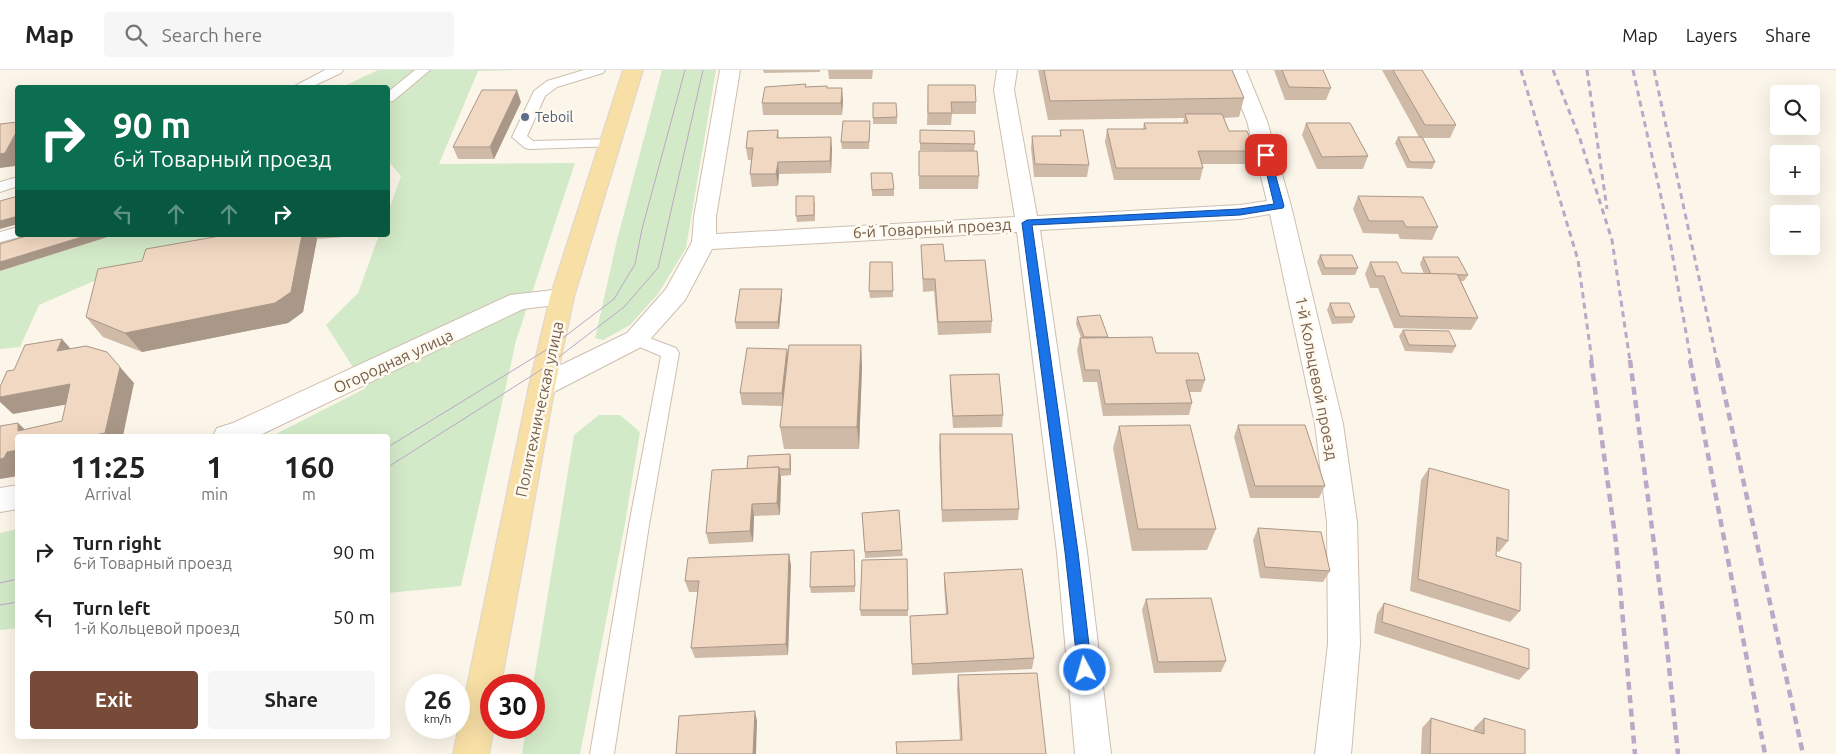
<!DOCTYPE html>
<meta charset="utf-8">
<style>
body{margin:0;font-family:Ubuntu,sans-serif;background:#f6f6f6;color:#222;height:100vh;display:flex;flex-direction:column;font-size:19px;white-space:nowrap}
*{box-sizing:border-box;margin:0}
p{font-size:16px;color:#767676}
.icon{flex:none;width:28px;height:28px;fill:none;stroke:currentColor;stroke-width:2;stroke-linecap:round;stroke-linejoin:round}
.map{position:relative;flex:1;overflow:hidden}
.side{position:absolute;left:15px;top:364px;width:375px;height:305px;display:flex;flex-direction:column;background:#fff;border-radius:5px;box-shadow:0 5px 20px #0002}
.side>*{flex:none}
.top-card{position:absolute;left:15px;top:15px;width:375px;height:152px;border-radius:5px;box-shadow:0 5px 20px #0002;background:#0b6e4f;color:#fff;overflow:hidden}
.controls{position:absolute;left:1770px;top:15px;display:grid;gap:10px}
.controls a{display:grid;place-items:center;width:50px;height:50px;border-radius:5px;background:#fff;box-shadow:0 5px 20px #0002;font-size:25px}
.speed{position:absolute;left:405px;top:604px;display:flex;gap:10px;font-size:25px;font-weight:700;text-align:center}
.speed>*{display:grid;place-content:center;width:65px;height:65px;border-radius:50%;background:#fff;box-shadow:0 5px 20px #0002;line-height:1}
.speed small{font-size:12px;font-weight:400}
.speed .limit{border:8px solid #d22;background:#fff;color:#111}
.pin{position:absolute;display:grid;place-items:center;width:42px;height:42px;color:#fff;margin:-21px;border-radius:10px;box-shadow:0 2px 8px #0006}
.me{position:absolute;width:55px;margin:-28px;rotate:354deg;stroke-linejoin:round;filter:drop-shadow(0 0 4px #0008)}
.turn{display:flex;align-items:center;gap:18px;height:105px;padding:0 15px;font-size:22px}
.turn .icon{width:65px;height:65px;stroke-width:2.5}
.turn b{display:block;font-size:35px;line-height:42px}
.lanes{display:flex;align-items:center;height:48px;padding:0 15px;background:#0003;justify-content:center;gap:25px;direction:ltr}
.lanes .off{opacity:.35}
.eta{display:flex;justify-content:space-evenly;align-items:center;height:85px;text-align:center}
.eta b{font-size:30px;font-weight:700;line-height:35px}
.cta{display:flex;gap:10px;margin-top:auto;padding:10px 15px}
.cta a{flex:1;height:58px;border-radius:5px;background:#784b38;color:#fff;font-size:20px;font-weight:700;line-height:58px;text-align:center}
.cta a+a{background:#f6f6f6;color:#222}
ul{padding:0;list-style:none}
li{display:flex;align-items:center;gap:15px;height:65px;padding:0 15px}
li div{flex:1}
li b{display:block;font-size:19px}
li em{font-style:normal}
header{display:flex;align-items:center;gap:30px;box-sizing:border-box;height:70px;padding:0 25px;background:#fff;border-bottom:1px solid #e0e0e0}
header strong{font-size:24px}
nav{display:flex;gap:28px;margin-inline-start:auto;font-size:18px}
.search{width:350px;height:45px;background:#f6f6f6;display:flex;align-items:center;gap:12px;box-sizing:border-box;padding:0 18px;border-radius:5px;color:#767676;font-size:19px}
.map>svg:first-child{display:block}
</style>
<header>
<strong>Map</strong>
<div class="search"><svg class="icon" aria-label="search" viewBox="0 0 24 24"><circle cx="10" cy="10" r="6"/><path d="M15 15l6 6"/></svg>Search here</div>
<nav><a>Map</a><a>Layers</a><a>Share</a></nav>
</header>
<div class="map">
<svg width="1836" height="684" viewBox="0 0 1836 684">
<rect width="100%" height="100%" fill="#fcf6ea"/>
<g fill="#d3eac8">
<path d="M378,0H517L478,1L439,94L575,93L516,271L461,516L388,523V366H272L366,318L326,255L358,223L379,165H388V142L401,106L388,91V18L342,17Z"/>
<path d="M662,0H716L686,178L658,224L630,255L603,270L595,268L617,170Z"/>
<path d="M114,165H216L142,190L39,235L20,277L0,279V201Z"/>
<path d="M599,345H620L640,362L624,459L580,684H522L526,658H534L533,615L574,365Z"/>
<path d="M17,459V558L0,560V463Z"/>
</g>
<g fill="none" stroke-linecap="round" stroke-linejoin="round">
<g stroke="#cebfaf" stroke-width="2">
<g id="lane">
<path d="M325,0H343L341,3L309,18H291Z"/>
<path d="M415,0H430L393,31L388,32V22Z"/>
<path d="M584,0H605L603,3L557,17L545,26L527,66L533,71L611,69L616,70L618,73L616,76L530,79L525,78L512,67L534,21L547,11Z"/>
<path d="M18,107V116L0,122V112Z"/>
<path d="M18,157V165L24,166L0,172V162Z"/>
<path d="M636,263L676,278L679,283L649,455L614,684H590L629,455L661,286L630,273L627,269L630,265Z"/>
</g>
</g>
<g stroke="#cebfaf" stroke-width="2">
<g id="street">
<path d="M720,0H740L716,147V164L1015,147L994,20L997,0H1017L1014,20L1037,146L1240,135L1267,131L1247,51L1226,0H1246L1267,51L1291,136L1343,354L1357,452L1360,574L1351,684H1315L1328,574L1327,452L1315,354L1270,144L1240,149L1040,160L1087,482L1111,684H1075L1057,482L1017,162L712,179L685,230L645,275L552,323L542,326L532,323L529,316L532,309L627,263L666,219L692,172L694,147Z"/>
<path d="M562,219L571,221L574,227L571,233L523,239L258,366H213L217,358L233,353L510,225Z"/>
<path d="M18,415V439L0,442V418Z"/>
</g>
</g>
<g stroke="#dcd5d1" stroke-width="2">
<path id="primary" d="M623,0H643L574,227L555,316L501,615H491V658H494L489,684H453L529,316L550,227Z"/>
</g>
<use href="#lane" fill="#fff" fill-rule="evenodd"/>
<use href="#street" fill="#fff" fill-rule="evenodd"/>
<use href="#primary" fill="#f8dfa5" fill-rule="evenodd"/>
<g stroke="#bba7c7" stroke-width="1">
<path d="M388,377L551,277L614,229L635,194L642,159L685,0"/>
<path d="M388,397L547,296L624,237L658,198L703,0"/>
<path d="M0,513L18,509"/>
<path d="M0,535L18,532"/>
</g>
<g stroke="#bba7c7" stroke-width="3" stroke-dasharray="6 4.5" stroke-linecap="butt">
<path d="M1521,0L1578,190L1592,291"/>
<path d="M1553,0L1580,69L1612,170L1630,291"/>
<path d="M1587,0L1607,139"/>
<path d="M1633,0L1667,154L1691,291"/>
<path d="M1654,0L1717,291"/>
</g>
<g stroke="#bba7c7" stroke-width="4.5" stroke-dasharray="8 5.5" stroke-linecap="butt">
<path d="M1591,290L1616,473L1635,684"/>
<path d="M1630,290L1665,558L1678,684"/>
<path d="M1690,290L1765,684"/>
<path d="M1717,290L1803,684"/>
</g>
</g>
<g fill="#cfbaa7">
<path d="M763,0H820V2L764,3Z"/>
<path d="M828,0H873L872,9H829Z"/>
<path d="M1038,0H1232L1244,28L1239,47L1224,48L1229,61L1255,81L1251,94H1202L1203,98L1200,110H1114L1105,72L1107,59H1143L1144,53H1183L1184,48L1048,50Z"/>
<path d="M1274,0H1323L1331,18L1326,30H1285Z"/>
<path d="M1382,0H1422L1456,55L1450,68H1423L1435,92L1432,99L1407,98L1395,73L1398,67H1419Z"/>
<path d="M928,15L976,32V44H952L951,55H927Z"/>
<path d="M806,17L827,18L843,30L842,45H763L762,33Z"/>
<path d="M521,32L494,89H458L453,77Z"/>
<path d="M873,33L897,47V54H873Z"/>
<path d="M1306,53L1368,86L1363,99H1317L1302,65Z"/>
<path d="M870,57L869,79H842L841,72Z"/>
<path d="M778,60L779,68L832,79L831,103L779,104L778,116L752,117L750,104L751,90H748L746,78Z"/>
<path d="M920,60L975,74L974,81L920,80Z"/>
<path d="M1060,60L1089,95L1087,107H1034L1031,78L1032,66H1060Z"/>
<path d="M919,81L979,106L978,119H919Z"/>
<path d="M871,103L894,119V126H872Z"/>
<path d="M1358,126L1438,157L1432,170L1400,169L1398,164L1363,163L1353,139Z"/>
<path d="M815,132V151L797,152L796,146Z"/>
<path d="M221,165H345L344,167L317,169L303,242L288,253L142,282L103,267L86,247L142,191L220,166Z"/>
<path d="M921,175L945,191L992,251L991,263L938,265L934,221L923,222Z"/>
<path d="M1320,185L1358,198L1355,205H1322L1317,192Z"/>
<path d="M1423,187L1468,205L1464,211H1461L1478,248L1471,260L1394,258L1378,218H1370L1365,204L1370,192L1402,203L1424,204L1420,194Z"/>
<path d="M892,192L893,227L870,228L869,221Z"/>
<path d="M782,226L779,259H736L735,252Z"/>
<path d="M1330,233L1355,247L1352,253L1332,254L1327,240Z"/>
<path d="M1077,247L1108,267L1156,283L1205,310L1201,322H1190L1192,333L1189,345L1103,346L1097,312H1083L1077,280L1080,268H1081L1076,254Z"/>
<path d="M1403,260L1456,276L1452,283L1405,281L1399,266Z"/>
<path d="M861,275L862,297L859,379H784L780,357L783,336L742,335L740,323L788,285Z"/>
<path d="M950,305L1003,345L1002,357L953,358L950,318Z"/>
<path d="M1238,355L1325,416L1319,428H1250L1234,367Z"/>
<path d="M1119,356L1216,459L1207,480L1132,481L1113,378Z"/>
<path d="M940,364L1019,439L1018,450L942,452L939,376Z"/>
<path d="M790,384L791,390V405L781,406V409L780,445L754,446L753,472L709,474L706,463L747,399Z"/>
<path d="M1429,398L1508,471L1499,482L1496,481V486L1520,541L1510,552L1410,521L1421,410Z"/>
<path d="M862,443L902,480L903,486L865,488Z"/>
<path d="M1258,458L1330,501L1323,512L1260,508L1253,470Z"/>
<path d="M789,484L791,496L788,585L695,588L691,578L698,522H689L685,511Z"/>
<path d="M855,486V522L811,523L810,517Z"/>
<path d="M907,489L908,546H861L860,540Z"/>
<path d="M944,503L1034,588L1032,599L912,605L910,546L946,544L944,515Z"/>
<path d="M1146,529L1226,591L1221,602L1154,603L1142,540Z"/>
<path d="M1384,533L1529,599L1519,610L1374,563L1377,544Z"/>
<path d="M958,605L1046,684L960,671L957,619Z"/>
<path d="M1431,648L1474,661V658L1484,648L1525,684H1421L1422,658Z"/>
</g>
<g fill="#a99788">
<path d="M842,18L843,30L842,45L841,33Z"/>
<path d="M517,20L521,32L494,89L490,77Z"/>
<path d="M18,59V91L15,96L0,98V84Z"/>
<path d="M831,67L832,79L831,103L830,91Z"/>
<path d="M778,92L779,104L778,116L776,104Z"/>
<path d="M18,146V154L0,159V151Z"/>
<path d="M88,165H114L0,201V192Z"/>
<path d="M302,165H315L317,169L303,242L288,253L142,282L125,263Z"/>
<path d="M782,219V226L779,259L778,252Z"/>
<path d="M62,269L77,286L57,281Z"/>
<path d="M861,275L862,297L859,379L857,357Z"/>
<path d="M787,279L789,291L783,336L782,323Z"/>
<path d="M120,297L134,313L123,366H90Z"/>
<path d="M70,314L86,331L13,344L0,332V327Z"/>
<path d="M18,353L32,366L18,361Z"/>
<path d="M18,380V406L0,409V389L7,382Z"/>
<path d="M790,384L791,390V405L790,399Z"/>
<path d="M779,397L781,409L780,445L777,433Z"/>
<path d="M752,434L754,446L753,472L750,461Z"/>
<path d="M789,484L791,496L788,585L786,574Z"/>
<path d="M755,641L757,651L756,684H753Z"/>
</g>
<g fill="#f1d8c2" stroke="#a99788">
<path d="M1044,0H1232L1244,28L1050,31Z"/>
<path d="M1282,0H1323L1331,18L1289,17Z"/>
<path d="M1393,0H1422L1456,55H1425Z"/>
<path d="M806,14L805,17L827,16V18H842L841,33H762L765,17Z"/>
<path d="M928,15H975L976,32H951L952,43H928Z"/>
<path d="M482,20H517L490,77H453Z"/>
<path d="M873,33H896L897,47L873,48Z"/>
<path d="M1185,44H1222L1229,61H1247L1255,81H1198L1203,98H1116L1107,59H1146L1144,53H1188Z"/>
<path d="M843,51H870L869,72H841Z"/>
<path d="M18,52V59L5,83L0,84V54Z"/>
<path d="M1306,53H1350L1368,86L1322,87Z"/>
<path d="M778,60L777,68L831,67L830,91L778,92L776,104H750L753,78H746L748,61Z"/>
<path d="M920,60L974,61L975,74L920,73Z"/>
<path d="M1060,60H1083L1089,95L1035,94L1032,66H1061Z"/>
<path d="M1398,67H1422L1435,92H1410Z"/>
<path d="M919,81H977L979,106H919Z"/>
<path d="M871,103H892L894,119L872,120Z"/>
<path d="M18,126V146L0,151V131Z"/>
<path d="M796,126H814V145L796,146Z"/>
<path d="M1358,126L1423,127L1438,157H1406L1403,151H1369Z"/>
<path d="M30,165H88L0,192V174Z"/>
<path d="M221,165H302L291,222L275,233L125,263L86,247L98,199L142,191L146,179L220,166Z"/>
<path d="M943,174L945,191L985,190L992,251L938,252L935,209H923L921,175Z"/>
<path d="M1320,185H1352L1358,198H1325Z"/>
<path d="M1423,187H1458L1468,205L1431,204Z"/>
<path d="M870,192H892L893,221H869Z"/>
<path d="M1370,192H1397L1402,203L1457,204L1478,248L1400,246L1384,206H1376Z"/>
<path d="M740,219H782L778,252H735Z"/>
<path d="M1330,233H1349L1355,247H1335Z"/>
<path d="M1100,245L1108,267H1084L1077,247Z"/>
<path d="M1403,260L1449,261L1456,276L1409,275Z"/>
<path d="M1152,267L1156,283H1198L1205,310H1186L1192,333L1105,334L1099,300H1085L1080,268Z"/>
<path d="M62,269L57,281L86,276L107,282L120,297L105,363L90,366H18V380L7,382L4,388L0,389V356L18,353V361L62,351L70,314L0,327V317L7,301L14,300L25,275Z"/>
<path d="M789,275H861L857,357H780Z"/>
<path d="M747,278L787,279L782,323H740Z"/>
<path d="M999,304L1003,345L953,346L950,305Z"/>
<path d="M1190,355L1216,459H1138L1119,356Z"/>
<path d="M1238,355H1305L1325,416H1255Z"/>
<path d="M940,364H1012L1019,439L942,440Z"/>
<path d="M790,384V399H780L779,397L747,399L748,386Z"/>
<path d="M779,397L777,433L752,434L750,461L706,463L712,400Z"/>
<path d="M1429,398L1509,420L1508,471L1497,467L1496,486L1521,493L1520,541L1418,509Z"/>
<path d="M899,440L902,480L865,482L862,443Z"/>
<path d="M1258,458L1321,462L1330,501L1265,497Z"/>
<path d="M854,480L855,516L810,517L811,482Z"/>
<path d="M789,484L786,574L691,578L699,511H685L688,488Z"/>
<path d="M907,489L908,540H860L862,490Z"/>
<path d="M1022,499L1034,588L912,594L910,546L948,544L944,503Z"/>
<path d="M1211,528L1226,591L1158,592L1146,529Z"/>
<path d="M1384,533L1529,579V599L1382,552Z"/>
<path d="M1037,603L1046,684H897L896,672L962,670L958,605Z"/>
<path d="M755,641L753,684H676L679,646Z"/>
<path d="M1431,648L1484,664V648L1525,660V684H1430Z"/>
</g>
<path fill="#1a73e8" stroke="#114b97" d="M1266,82L1270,85L1284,136L1283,138L1240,145L1032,155L1078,482L1092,600L1090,605L1085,607L1080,605L1078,600L1065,482L1022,153L1027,150L1240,139L1274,134L1262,85Z"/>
<circle fill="#5c6f8a" stroke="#fffaf0" stroke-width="2" cx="525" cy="47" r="5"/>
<g text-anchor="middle" stroke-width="5" stroke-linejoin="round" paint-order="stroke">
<g font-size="14" fill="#4e5e75" stroke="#fffaf0" text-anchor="start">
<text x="535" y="52">Teboil</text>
</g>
<g font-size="16" fill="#775f4d" stroke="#fffaf0">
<text transform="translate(932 158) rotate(-3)" y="6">6-й Товарный проезд</text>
<text transform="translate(393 291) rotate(-25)" y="6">Огородная улица</text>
<text transform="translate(1317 308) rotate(79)" y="6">1-й Кольцевой проезд</text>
<text transform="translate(539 339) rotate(-78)" y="6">Политехническая улица</text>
</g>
</g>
</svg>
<div class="controls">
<a><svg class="icon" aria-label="search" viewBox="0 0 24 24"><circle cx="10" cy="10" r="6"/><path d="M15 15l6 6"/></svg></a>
<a>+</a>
<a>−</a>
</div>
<div class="speed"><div>26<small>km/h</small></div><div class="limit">30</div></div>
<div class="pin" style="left:1266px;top:85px;background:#d93025"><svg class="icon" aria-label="arrive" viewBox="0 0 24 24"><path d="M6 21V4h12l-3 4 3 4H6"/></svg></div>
<svg class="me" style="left:1085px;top:600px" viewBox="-20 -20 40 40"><circle r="17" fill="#1a73e8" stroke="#fff" stroke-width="3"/><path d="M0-11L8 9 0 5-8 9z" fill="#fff"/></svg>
<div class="top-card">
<div class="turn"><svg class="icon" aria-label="right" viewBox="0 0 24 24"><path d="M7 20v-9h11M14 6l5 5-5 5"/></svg><div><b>90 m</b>6-й Товарный проезд</div></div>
<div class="lanes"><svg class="icon off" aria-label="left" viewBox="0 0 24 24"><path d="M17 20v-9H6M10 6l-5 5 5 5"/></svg><svg class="icon off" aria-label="ahead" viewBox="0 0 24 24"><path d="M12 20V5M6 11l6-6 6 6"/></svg><svg class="icon off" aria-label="ahead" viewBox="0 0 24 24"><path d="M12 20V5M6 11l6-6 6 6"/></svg><svg class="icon" aria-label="right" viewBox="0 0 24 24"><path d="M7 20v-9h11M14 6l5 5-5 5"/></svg></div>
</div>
<section class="side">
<div class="eta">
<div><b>11:25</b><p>Arrival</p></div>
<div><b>1</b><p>min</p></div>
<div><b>160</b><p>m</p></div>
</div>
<ul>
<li><svg class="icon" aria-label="right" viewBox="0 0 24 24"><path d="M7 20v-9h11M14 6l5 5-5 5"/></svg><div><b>Turn right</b><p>6-й Товарный проезд</p></div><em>90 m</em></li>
<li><svg class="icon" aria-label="left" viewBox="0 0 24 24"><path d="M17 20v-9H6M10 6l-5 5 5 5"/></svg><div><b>Turn left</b><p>1-й Кольцевой проезд</p></div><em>50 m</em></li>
</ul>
<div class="cta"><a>Exit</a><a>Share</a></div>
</section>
</div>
